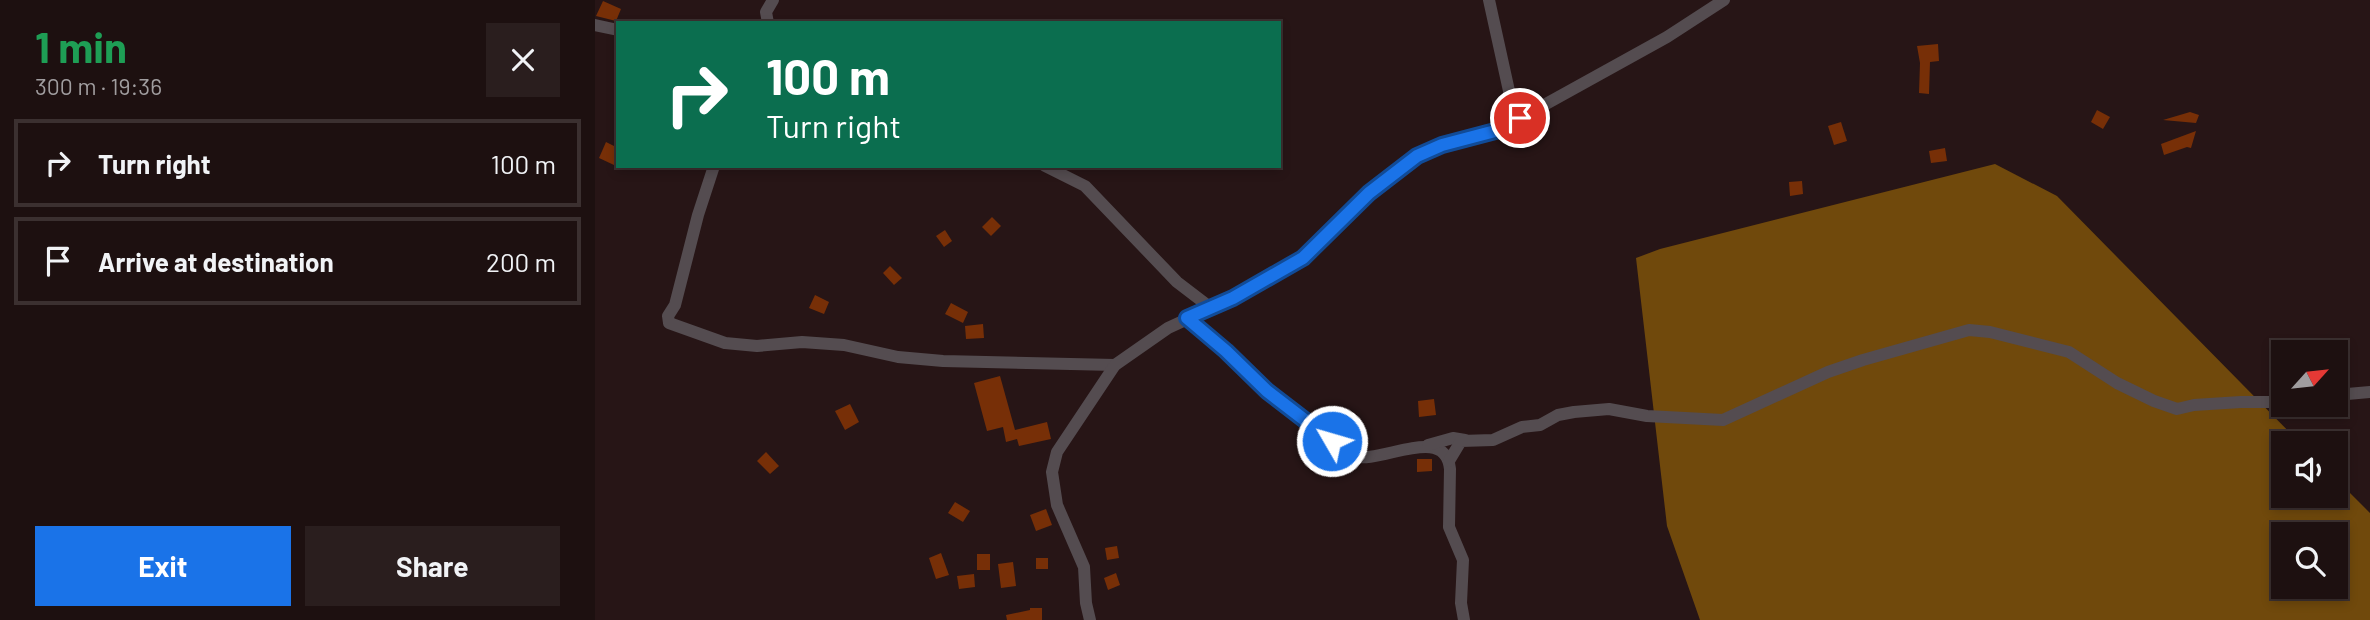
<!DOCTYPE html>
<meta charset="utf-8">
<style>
body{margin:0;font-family:Barlow,sans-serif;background:#2a1e1e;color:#f1f3f6;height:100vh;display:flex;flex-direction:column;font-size:26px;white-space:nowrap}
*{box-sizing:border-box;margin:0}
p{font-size:23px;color:#a09d9f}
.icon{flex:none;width:38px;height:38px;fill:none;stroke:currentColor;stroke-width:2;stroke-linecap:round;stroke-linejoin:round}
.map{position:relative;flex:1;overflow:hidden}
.sheet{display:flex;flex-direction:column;background:#1d1010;width:595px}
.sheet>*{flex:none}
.banner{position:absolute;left:21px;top:21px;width:665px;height:147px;border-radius:0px;box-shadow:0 4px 10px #0003,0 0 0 2px #3b3030;background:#0b6e4f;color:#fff;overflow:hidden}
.needle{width:46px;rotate:63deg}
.buttons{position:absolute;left:1676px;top:340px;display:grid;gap:14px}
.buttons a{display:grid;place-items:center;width:77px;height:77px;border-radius:0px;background:#1d1010;box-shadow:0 4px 10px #0003,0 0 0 2px #3b3030;font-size:35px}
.pin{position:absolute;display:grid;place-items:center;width:60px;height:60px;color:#fff;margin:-30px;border:4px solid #fff;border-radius:50%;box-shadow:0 2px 7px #0007}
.me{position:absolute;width:77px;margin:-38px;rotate:308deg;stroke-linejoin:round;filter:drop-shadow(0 0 5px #0008)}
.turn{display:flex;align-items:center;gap:24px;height:147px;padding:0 35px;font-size:32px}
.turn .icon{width:91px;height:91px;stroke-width:2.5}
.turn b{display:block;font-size:49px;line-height:60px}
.round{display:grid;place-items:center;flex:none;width:74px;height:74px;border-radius:0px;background:#2a1e1e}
.head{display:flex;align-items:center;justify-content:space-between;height:119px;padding:0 35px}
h1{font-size:42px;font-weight:700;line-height:52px;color:#1e9e55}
.button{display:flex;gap:14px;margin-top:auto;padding:14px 35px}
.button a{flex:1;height:80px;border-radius:0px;background:#1a73e8;color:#fff;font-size:28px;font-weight:700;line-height:80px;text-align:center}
.button a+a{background:#2a1e1e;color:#f1f3f6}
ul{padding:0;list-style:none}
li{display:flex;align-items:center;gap:21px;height:88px;margin:0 14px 10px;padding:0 21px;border:4px solid #3b3030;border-radius:0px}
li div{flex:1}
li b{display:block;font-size:26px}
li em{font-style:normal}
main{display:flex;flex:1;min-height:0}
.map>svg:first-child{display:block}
</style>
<main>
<section class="sheet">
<div class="head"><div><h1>1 min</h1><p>300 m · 19:36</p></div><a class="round"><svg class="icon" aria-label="close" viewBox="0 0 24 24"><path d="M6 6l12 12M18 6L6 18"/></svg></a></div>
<ul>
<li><svg class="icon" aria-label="right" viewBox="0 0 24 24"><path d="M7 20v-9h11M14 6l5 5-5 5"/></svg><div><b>Turn right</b></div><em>100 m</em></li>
<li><svg class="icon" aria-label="arrive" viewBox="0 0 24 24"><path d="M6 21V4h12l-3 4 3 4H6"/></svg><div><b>Arrive at destination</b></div><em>200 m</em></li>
</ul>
<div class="button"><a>Exit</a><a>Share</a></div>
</section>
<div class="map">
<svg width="1775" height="620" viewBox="0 0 1775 620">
<rect width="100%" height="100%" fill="#271516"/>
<path fill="#70490c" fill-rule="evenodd" d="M1400,164L1462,196L1705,443H1689V495H1741V479L1775,513V620H1105L1072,526L1041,258L1065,249ZM1689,534H1741V586H1689Z"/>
<g fill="#772f07">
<path d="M8,1L26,9L21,21L1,16Z"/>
<path d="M1343,44L1344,61L1335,62L1334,94L1324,93L1325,63L1322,46Z"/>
<path d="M1502,110L1515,117L1508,129L1496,122Z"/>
<path d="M1595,112L1604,115L1601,123L1568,120Z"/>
<path d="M1246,122L1252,141L1239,145L1233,126Z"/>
<path d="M1601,131L1596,148L1592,147L1569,155L1566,144Z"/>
<path d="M11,142L23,148V157L19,165L4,158Z"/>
<path d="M1350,148L1352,161L1336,163L1334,151Z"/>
<path d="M1207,181L1208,194L1195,196L1194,182Z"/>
<path d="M397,217L406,226L396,236L387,227Z"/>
<path d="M350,230L357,241L349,247L341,236Z"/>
<path d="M295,266L307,278L299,285L288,273Z"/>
<path d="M220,295L234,302L229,314L214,308Z"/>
<path d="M356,303L373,312L368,323L350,314Z"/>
<path d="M388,324L389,338L371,339L370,326Z"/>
<path d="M405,376L420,430L452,422L456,439L424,446L422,439L411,442L408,427L392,431L379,383Z"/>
<path d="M839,399L841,415L824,417L823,401Z"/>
<path d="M255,404L264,422L250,430L240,411Z"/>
<path d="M171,452L184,466L175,474L162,461Z"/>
<path d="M822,459H837V471L822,472Z"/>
<path d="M360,502L375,511L368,522L353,513Z"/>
<path d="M451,509L457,525L441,531L435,515Z"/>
<path d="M522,546L524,558L512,560L510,548Z"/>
<path d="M346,553L354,575L341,579L334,558Z"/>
<rect x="382" y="554" width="13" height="16"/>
<rect x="441" y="558" width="12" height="11"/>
<path d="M418,562L421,586L406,588L403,564Z"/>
<path d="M521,573L525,585L513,590L509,578Z"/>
<path d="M379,574L380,587L364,589L362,576Z"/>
<path d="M435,608H447V620H412L411,615L435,610Z"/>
</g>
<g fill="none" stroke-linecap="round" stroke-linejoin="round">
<g stroke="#544c50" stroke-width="12">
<path d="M894,0L916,100L904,130"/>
<path d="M173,23L171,12L178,0"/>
<path d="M0,25L23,30"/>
<path d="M119,166L103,215L80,305L73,316L74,323L130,343L162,346L207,342L249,345L303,357L348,361L520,365"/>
<path d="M450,166L490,186L582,282L616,308"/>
<path d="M592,318C619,342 644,368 671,391C688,405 706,417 722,430C732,438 745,452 757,456C785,465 850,423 855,469L854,527L868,560L866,603L869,620"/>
<path d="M1741,395L1775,392"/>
<path d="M833,445L858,438L870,440"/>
<path d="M854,461L866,441L898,440L927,427L945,425L963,415L979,412L1014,409L1052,416L1128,420L1233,372L1268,360L1374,330L1395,332L1474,352L1522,383L1559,401L1582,409L1599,405L1646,402H1689"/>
<path d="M495,620L491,603L489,567L462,505L457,472L462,452L520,365L573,328L638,298L708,258L774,193L823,155L847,145L904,130L1072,37L1129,0"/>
</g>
</g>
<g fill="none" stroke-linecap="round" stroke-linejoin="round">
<g stroke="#114b97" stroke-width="18">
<path id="route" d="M737,441L672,391L631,351L592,318L638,298L708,258L774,193L822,156L847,145L904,130L925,118"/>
</g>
<use href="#route" stroke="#1a73e8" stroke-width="12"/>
</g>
</svg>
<div class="buttons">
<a><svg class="needle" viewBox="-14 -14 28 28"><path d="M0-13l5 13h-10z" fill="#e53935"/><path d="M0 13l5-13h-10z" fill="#a09d9f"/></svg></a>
<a><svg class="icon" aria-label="sound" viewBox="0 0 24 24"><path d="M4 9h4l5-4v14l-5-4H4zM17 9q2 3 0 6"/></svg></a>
<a><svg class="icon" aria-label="search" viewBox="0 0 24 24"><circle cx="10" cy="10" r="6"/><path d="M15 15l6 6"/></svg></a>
</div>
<div class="pin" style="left:925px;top:118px;background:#d93025"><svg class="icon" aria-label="arrive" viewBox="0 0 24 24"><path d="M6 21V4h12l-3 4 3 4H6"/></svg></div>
<svg class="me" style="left:737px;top:441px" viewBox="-20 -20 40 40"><circle r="17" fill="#1a73e8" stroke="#fff" stroke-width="3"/><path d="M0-11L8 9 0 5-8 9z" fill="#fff"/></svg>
<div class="banner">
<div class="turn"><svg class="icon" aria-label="right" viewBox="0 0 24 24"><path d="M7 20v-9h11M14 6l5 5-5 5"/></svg><div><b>100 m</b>Turn right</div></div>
</div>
</div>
</main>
